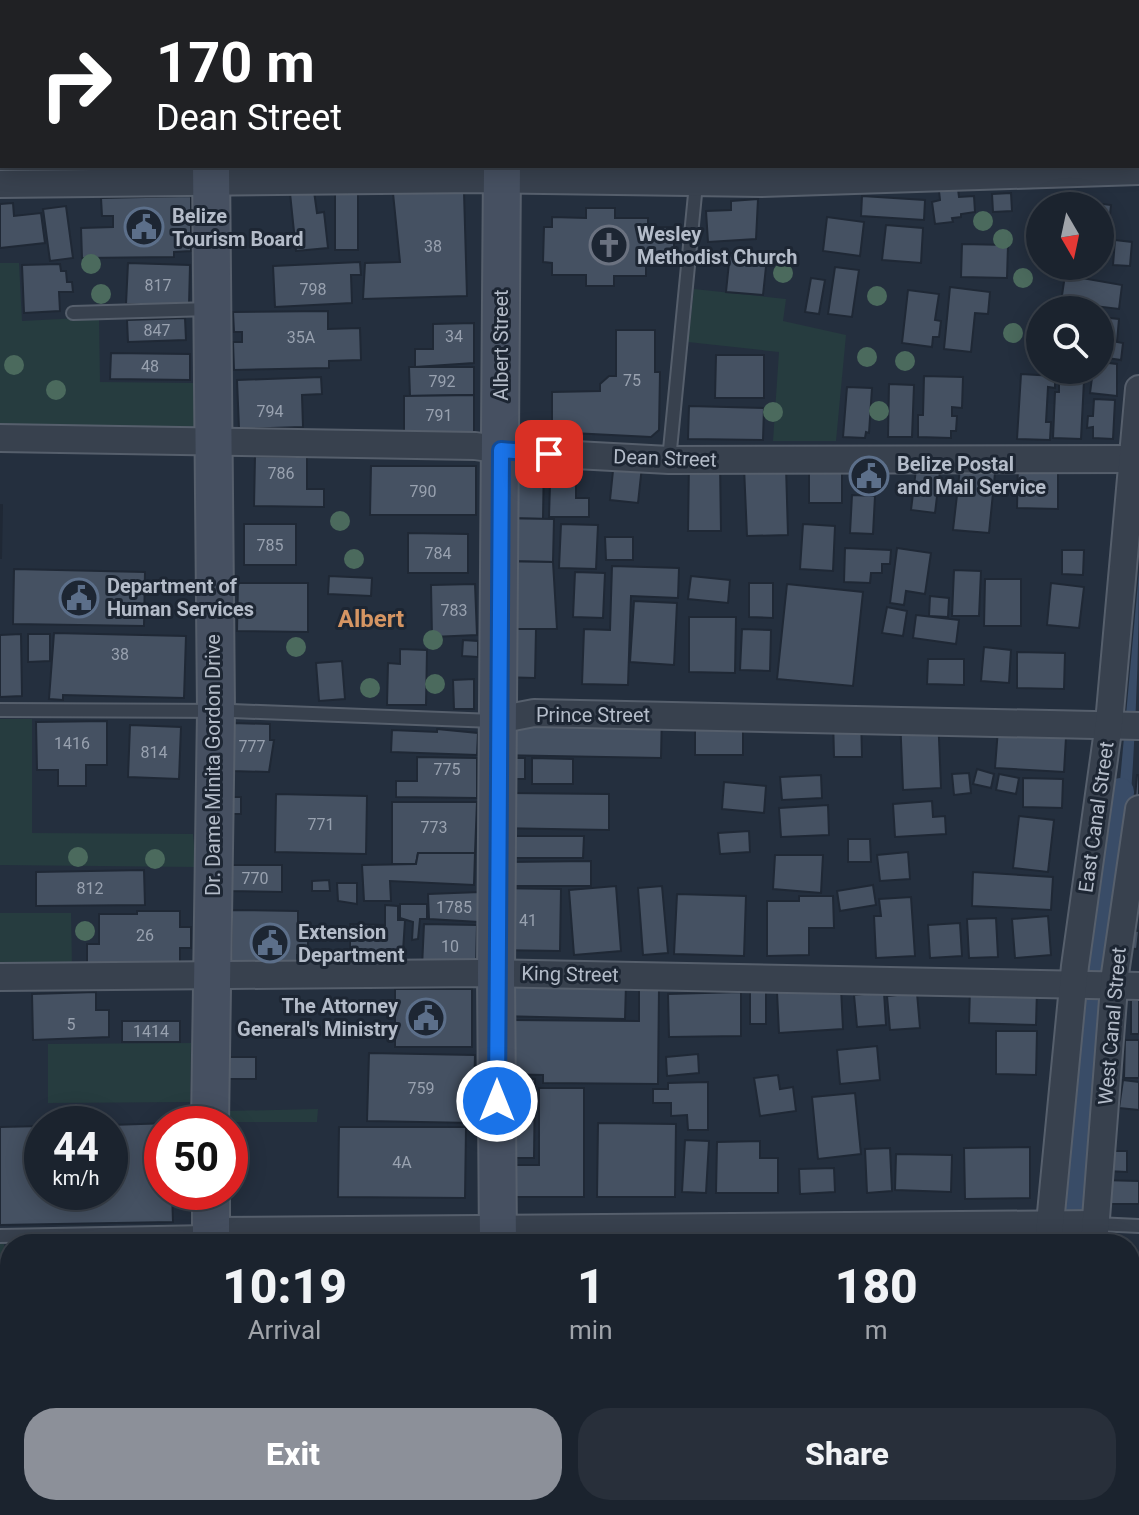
<!DOCTYPE html>
<style>
body{margin:0;font-family:Roboto,sans-serif;background:#282f3a;color:#f1f3f6;height:100vh;display:flex;flex-direction:column;font-size:30px;white-space:nowrap}
*{box-sizing:border-box;margin:0}
p{font-size:26px;color:#a0a4aa}
.icon{flex:none;width:44px;height:44px;fill:none;stroke:currentColor;stroke-width:2;stroke-linecap:round;stroke-linejoin:round}
.map{position:relative;flex:1;overflow:hidden}
.side{position:absolute;left:0px;top:1234px;width:1140px;height:282px;display:flex;flex-direction:column;background:#1b232e;border-radius:32px 32px 0 0;box-shadow:0 4px 20px #0003,0 0 0 2px #39404a}
.side>*{flex:none}
.guide{position:absolute;left:0px;top:0px;width:1140px;height:168px;box-shadow:0 4px 20px #0003,0 0 0 2px #39404a;background:#202124;color:#fff;overflow:hidden}
.needle{width:52px;rotate:171deg}
.buttons{position:absolute;left:1026px;top:192px;display:grid;gap:16px}
.buttons a{display:grid;place-items:center;width:88px;height:88px;border-radius:50%;background:#1b232e;box-shadow:0 4px 20px #0003,0 0 0 2px #39404a;font-size:40px}
.speed{position:absolute;left:24px;top:1106px;display:flex;gap:16px;font-size:40px;font-weight:700;text-align:center}
.speed>*{display:grid;place-content:center;width:104px;height:104px;border-radius:50%;background:#1b232e;box-shadow:0 4px 20px #0003,0 0 0 2px #39404a;line-height:1}
.speed small{font-size:20px;font-weight:400}
.speed .limit{border:12px solid #d22;background:#fff;color:#111}
.pin{position:absolute;display:grid;place-items:center;width:68px;height:68px;color:#fff;margin:-34px;border-radius:16px;box-shadow:0 4px 12px #0006}
.me{position:absolute;width:88px;margin:-44px;rotate:0deg;stroke-linejoin:round;filter:drop-shadow(0 0 6px #0008)}
.turn{display:flex;align-items:center;gap:28px;height:168px;padding:0 24px;font-size:36px}
.turn .icon{width:104px;height:104px;stroke-width:2.5}
.turn b{display:block;font-size:56px;line-height:68px}
.eta{display:flex;justify-content:space-evenly;align-items:center;height:136px;text-align:center}
.eta b{font-size:48px;font-weight:800;line-height:56px}
.primary-button{display:flex;gap:16px;margin-top:auto;padding:16px 24px}
.primary-button a{flex:1;height:92px;border-radius:32px;background:#8c9099;color:#fff;font-size:32px;font-weight:800;line-height:92px;text-align:center}
.primary-button a+a{background:#282f3a;color:#f1f3f6}
.map>svg:first-child{display:block}
</style>
<div class="map">
<svg width="1139" height="1515" viewBox="0 0 1139 1515">
<rect width="100%" height="100%" fill="#242f3e"/>
<g fill="#263c3f">
<path d="M0,263H19L22,321L99,317L100,382L194,383L195,432L0,431Z"/>
<path d="M694,289L786,299L783,321L846,335L836,441H773L779,352L688,342Z"/>
<path d="M0,719H32V833L193,834L196,867L0,865Z"/>
<path d="M0,913H71L72,965H0Z"/>
<path d="M191,1043L190,1102L48,1103V1044Z"/>
<path d="M318,1109L317,1122H228L227,1111Z"/>
<path d="M0,1244H4L7,1330L10,1331V1456L0,1458Z"/>
<path d="M29,1506H192L194,1515H35Z"/>
<path d="M345,1506H423V1515H342Z"/>
</g>
<path fill="#394c67" d="M1139,572C1139,796 1111,1021 1089,1244H1078Z"/>
<g fill="none" stroke-linecap="round" stroke-linejoin="round">
<path stroke="#394c67" stroke-width="28" d="M1072,1244L1089,1007L1120,792"/>
</g>
<g fill="#455162" stroke="#1f2835" stroke-width="2">
<rect x="270" y="0" width="75" height="2"/>
<path d="M526,0H710V2Z"/>
<path d="M938,0H988V2H939Z"/>
<path d="M958,189L959,197L974,196L975,212L961,214V217L952,218L953,222L935,224L932,202L940,200L939,191Z"/>
<path d="M314,191L317,213L324,212L328,248L296,251L290,193Z"/>
<path d="M464,192L467,296L363,299L365,263L400,262L393,193Z"/>
<path d="M1011,193L1012,211L993,212L992,194Z"/>
<rect x="335" y="194" width="23" height="56"/>
<path d="M191,196V251L174,252V257L82,258L81,228L113,227V216H102L101,198Z"/>
<path d="M862,196L925,200L924,220L861,216Z"/>
<path d="M758,199L756,239L708,242L706,211L731,210V201Z"/>
<path d="M1080,201L1111,205L1110,215L1100,214V206H1080Z"/>
<path d="M13,203L14,216L41,213L45,243L0,248V204Z"/>
<path d="M66,206L73,258L50,261L43,209Z"/>
<path d="M586,208H615V218H648V227H674V266H646V276H614V286H586V275H552V263L543,262L544,227H552V217L586,218Z"/>
<path d="M827,217L864,222L860,256L823,251Z"/>
<path d="M886,225L923,228L921,263L882,260Z"/>
<path d="M1115,240L1132,242L1130,266L1113,265Z"/>
<path d="M962,244L1008,245L1007,278L961,277Z"/>
<path d="M730,253L767,257L763,295L726,292Z"/>
<path d="M360,262L361,275H351L352,303L275,307L273,266Z"/>
<path d="M128,263L190,265L189,306L126,304Z"/>
<path d="M60,264L61,271H66L67,282H72L73,292H59L60,311L24,313L22,265Z"/>
<path d="M835,267L859,270L852,317L828,314Z"/>
<path d="M1065,275L1122,285L1119,309L1061,302Z"/>
<path d="M811,278L825,280L819,314L805,312Z"/>
<path d="M950,287L990,292L988,314L975,313L971,352L944,349Z"/>
<path d="M908,290L939,294L935,320L941,321L939,337H933L932,347L902,343Z"/>
<path d="M328,311V329L360,328L361,360L329,361V368L234,370L233,342H242V332H234L233,312Z"/>
<path d="M1100,317L1119,319L1117,342L1123,343L1121,360L1100,357Z"/>
<path d="M185,318L186,340L128,342L127,320Z"/>
<path d="M474,323V363L415,367V349H433V324Z"/>
<path d="M616,330H655V372H660L659,430L651,437L552,432V392L600,391V384L609,376H616Z"/>
<path d="M111,353L190,354V380L110,379Z"/>
<path d="M716,355H764V398H715Z"/>
<path d="M1100,362L1117,364V396L1090,393L1093,370H1100Z"/>
<path d="M409,367H474V395L410,396Z"/>
<path d="M1021,374L1055,376V388L1048,387L1046,422H1051L1050,440L1017,439Z"/>
<path d="M924,376L963,377L962,408L952,407V416H957L956,431H951V438L918,437V415H923Z"/>
<path d="M321,377L322,394L302,395L303,427L239,429L237,380Z"/>
<path d="M1059,379L1084,380L1081,439L1053,438L1055,392H1059Z"/>
<path d="M889,384L914,385L912,437H888Z"/>
<path d="M847,387L872,388L869,433L866,432L865,438L843,437Z"/>
<path d="M474,395V433H404V396Z"/>
<path d="M1094,399L1115,400L1113,439L1093,438V427L1087,428L1088,416H1093Z"/>
<path d="M689,406L764,408L763,440L688,439Z"/>
<path d="M255,456L307,457V489H324V507L254,506Z"/>
<path d="M501,456L544,457L543,519L500,518Z"/>
<path d="M643,457L638,503L610,500L614,461Z"/>
<rect x="809" y="459" width="33" height="44"/>
<path d="M961,460L996,463L989,533L953,530Z"/>
<path d="M689,461H720L721,531H688Z"/>
<path d="M917,461L941,463L935,513L911,510Z"/>
<path d="M1018,462L1058,463V509L1017,508Z"/>
<path d="M371,466H476V515H370Z"/>
<path d="M786,466L788,535L747,536L744,467Z"/>
<path d="M550,484L576,485V498H589V517H549Z"/>
<path d="M852,495L875,496L873,534L850,533Z"/>
<path d="M0,505H2L1,558H0Z"/>
<path d="M500,518L554,519L553,562L498,561Z"/>
<rect x="244" y="524" width="52" height="41"/>
<path d="M561,524L598,525L596,569L559,568Z"/>
<path d="M803,524L835,526L833,571L800,569Z"/>
<path d="M408,533L468,534V573H408Z"/>
<path d="M605,537H633V560H606Z"/>
<path d="M845,548L891,550L890,564H882V573H871L870,583L844,582Z"/>
<path d="M897,548L931,553L925,594L906,591L904,605L890,603Z"/>
<path d="M1062,550H1084L1083,575L1062,574Z"/>
<path d="M498,561L553,562L557,629H499Z"/>
<path d="M612,566L679,568L678,598L631,596L628,685L582,684L584,629L610,630Z"/>
<path d="M14,569L145,572L144,626L13,624Z"/>
<path d="M954,570L981,571L979,616H952Z"/>
<path d="M575,572L605,573L603,618L573,617Z"/>
<path d="M329,576L372,578L371,596L328,594Z"/>
<path d="M691,576L730,580L728,603L688,599Z"/>
<path d="M985,579H1021V626H984Z"/>
<path d="M238,583H308V632L237,631Z"/>
<path d="M749,583H773V618L749,617Z"/>
<path d="M1051,583L1084,587L1079,628L1047,625Z"/>
<path d="M475,584L477,635L432,637L431,585Z"/>
<path d="M787,584L863,592L853,686L777,679Z"/>
<path d="M930,596L949,598L948,617L929,616Z"/>
<path d="M634,601L677,603L674,665L630,662Z"/>
<path d="M887,607L907,611L903,636L882,633Z"/>
<path d="M916,615L959,620L956,644L913,638Z"/>
<path d="M689,617H736L735,673L689,672Z"/>
<path d="M499,629H536L535,678L498,677Z"/>
<path d="M742,629L771,630L770,671L740,670Z"/>
<path d="M54,633L186,636L184,698L63,695V700L49,699Z"/>
<path d="M21,634L22,696L0,697V635Z"/>
<path d="M28,634H50V661L28,662Z"/>
<path d="M463,640L478,641V657L462,656Z"/>
<path d="M984,647L1011,650L1009,683L981,681Z"/>
<path d="M400,649L427,650L426,705H387L388,663L400,664Z"/>
<path d="M1017,652L1065,653L1064,689L1017,688Z"/>
<path d="M928,659H964V685L927,684Z"/>
<path d="M342,661L345,699L319,701L316,663Z"/>
<path d="M474,679V709H454L453,680Z"/>
<path d="M500,708L662,711L661,758L499,755Z"/>
<rect x="695" y="713" width="48" height="42"/>
<path d="M938,714L941,788L903,790L900,716Z"/>
<path d="M861,716L862,757H834L833,717Z"/>
<path d="M999,716L1067,720L1064,772L995,768Z"/>
<path d="M107,721V765H86V786H58V770H37L36,722Z"/>
<path d="M232,723L270,724V740H274L269,772L231,771Z"/>
<path d="M130,725L181,727L179,779L128,777Z"/>
<path d="M437,729L478,733L477,755L391,752L392,730L437,732Z"/>
<path d="M417,757L477,758V798L396,797V781H417Z"/>
<path d="M499,758H525V779H498Z"/>
<path d="M532,758L573,759V784H532Z"/>
<path d="M977,769L994,774L991,788L973,784Z"/>
<path d="M969,773L971,793L954,795L952,774Z"/>
<path d="M999,774L1019,778L1016,794L996,790Z"/>
<path d="M821,775L822,798L782,800L780,777Z"/>
<path d="M1137,775H1139V821H1133Z"/>
<path d="M1023,778L1063,779L1062,808L1023,807Z"/>
<path d="M724,782L766,786L764,813L722,809Z"/>
<path d="M495,793L609,794V830L494,828Z"/>
<path d="M276,794L367,796L366,854L275,852Z"/>
<path d="M228,797H241V814H229Z"/>
<path d="M932,801L933,817L945,816L946,834L895,837L893,804Z"/>
<path d="M392,802H477L475,853H418L416,864H392Z"/>
<path d="M828,805L829,835L781,837L779,808Z"/>
<path d="M1019,816L1054,820L1048,872L1013,868Z"/>
<path d="M749,831L750,852L720,854L718,833Z"/>
<path d="M497,836H584L583,858H497Z"/>
<path d="M848,839H870L871,862H848Z"/>
<path d="M908,852L910,879L880,881L877,855Z"/>
<path d="M418,853H475L474,885L390,881L391,901H364L362,865L416,864Z"/>
<path d="M775,855H823L821,893L773,889Z"/>
<path d="M591,861V886H497V862Z"/>
<path d="M228,865H282V892L228,891Z"/>
<path d="M144,870L145,905L36,906V872Z"/>
<path d="M973,872L1053,877L1051,910L972,906Z"/>
<path d="M329,880L330,891H312V881Z"/>
<path d="M337,883H357V904L338,901Z"/>
<path d="M873,885L876,905L840,911L837,891Z"/>
<path d="M616,886L621,951L574,955L569,890Z"/>
<path d="M662,886L668,953L643,955L638,888Z"/>
<path d="M495,888L561,889L560,951L494,950Z"/>
<path d="M480,892L479,922L429,919L428,894Z"/>
<path d="M677,894L746,896L744,956L674,954Z"/>
<path d="M799,896H833L834,928H809V955L767,956V901H799Z"/>
<path d="M911,897L915,956L876,958L874,916H881L879,899Z"/>
<path d="M400,904H427V919H420L418,939L412,940L413,922L400,918Z"/>
<path d="M385,905L398,906V920H405L402,967L359,966L360,954L350,953V924L385,925Z"/>
<path d="M232,910L298,911V931H308V955H297V965L231,964Z"/>
<path d="M137,911H180V927H191V948H180V963L87,964V944H99V914H137Z"/>
<path d="M1048,916L1051,955L1015,958L1012,919Z"/>
<path d="M996,918L998,957L969,958L967,919Z"/>
<path d="M960,923L962,956L930,958L928,925Z"/>
<path d="M424,924L477,925L476,967H422Z"/>
<path d="M1123,930L1139,931L1137,949L1122,948Z"/>
<path d="M496,981L626,984L625,1019L495,1016Z"/>
<path d="M639,987H659L658,1084L543,1083V1075L502,1074L503,1020L639,1021Z"/>
<path d="M841,988L843,1029L779,1033L777,992Z"/>
<rect x="395" y="989" width="77" height="58"/>
<path d="M970,989L1037,990L1036,1025L969,1023Z"/>
<rect x="750" y="991" width="16" height="33"/>
<path d="M96,992V1010H109V1037L33,1040L32,994Z"/>
<path d="M741,992V1036L669,1037L668,994Z"/>
<path d="M884,992L886,1025L857,1027L854,995Z"/>
<path d="M917,993L920,1028L890,1030L887,996Z"/>
<rect x="1131" y="1000" width="8" height="34"/>
<rect x="122" y="1021" width="58" height="21"/>
<path d="M996,1031H1037L1036,1075L996,1074Z"/>
<path d="M1125,1040H1139V1078H1124Z"/>
<path d="M877,1046L880,1080L840,1084L837,1050Z"/>
<path d="M369,1053L475,1055L473,1123L367,1121Z"/>
<path d="M698,1054L699,1073L667,1076L666,1057Z"/>
<rect x="227" y="1057" width="29" height="22"/>
<path d="M778,1075L780,1089L793,1087L796,1111L760,1116L754,1078Z"/>
<path d="M492,1078L535,1079L534,1158H491Z"/>
<path d="M1123,1080L1139,1082V1110L1119,1108Z"/>
<path d="M708,1082V1130H688L687,1115L671,1116V1103H653V1089H668V1083Z"/>
<path d="M539,1088H584V1197H497L498,1165H539Z"/>
<path d="M855,1093L861,1154L818,1159L812,1097Z"/>
<path d="M171,1123L162,1124V1192H172L173,1222L0,1225V1127L42,1126V1192H110V1125Z"/>
<path d="M598,1123L676,1124L675,1197H597Z"/>
<path d="M339,1127H466L465,1198L338,1197Z"/>
<path d="M685,1140L709,1141L706,1193L682,1192Z"/>
<path d="M760,1141V1158H778V1193H716L717,1142Z"/>
<path d="M1030,1147V1198L965,1199L964,1148Z"/>
<path d="M890,1148L892,1191L867,1193L865,1149Z"/>
<path d="M1106,1151H1127V1172L1106,1171Z"/>
<path d="M896,1154L952,1155L951,1192L895,1190Z"/>
<path d="M834,1168L835,1192L800,1194L799,1169Z"/>
<path d="M1102,1180L1139,1181V1204H1102Z"/>
<path d="M0,1256H4L6,1335H0Z"/>
<path d="M1130,1312L1139,1313V1353L1130,1352Z"/>
<path d="M10,1380V1448L0,1455V1381Z"/>
<path d="M1131,1433H1139V1469H1133Z"/>
<path d="M111,1506H171L173,1515H112Z"/>
<path d="M1080,1506H1127L1126,1515H1080Z"/>
<path d="M209,1507L210,1515H200L199,1508Z"/>
<path d="M1006,1513V1515L963,1514Z"/>
</g>
<g fill="none" stroke-linecap="round" stroke-linejoin="round">
<g stroke="#565f6c" stroke-width="16">
<g id="lane">
<path d="M799,2L800,0"/>
<path d="M73,313L210,309"/>
<path d="M669,460L696,184"/>
<path d="M0,710L232,711L494,721"/>
<path d="M1096,1224L1139,1226"/>
<path d="M0,1236L209,1232"/>
<path d="M732,1506V1515"/>
</g>
</g>
<g stroke="#565f6c" stroke-width="30">
<g id="street">
<path d="M0,184L479,179L761,183L1139,171"/>
<path d="M0,438L475,446L519,452L669,460L1139,459"/>
<path d="M497,720L534,713L1139,726"/>
<path d="M0,977L481,973L1139,986"/>
<path d="M211,1231L1096,1224"/>
<path d="M1048,1244L1075,966L1109,723L1139,389"/>
<path d="M1094,1244L1115,974L1139,809"/>
<path d="M0,1472L10,1471"/>
<path d="M1130,1489L1139,1488"/>
<path d="M472,1506V1515"/>
<path d="M1028,1515L1029,1506"/>
<path d="M1071,1515L1072,1506"/>
</g>
</g>
<g stroke="#565f6c" stroke-width="40">
<g id="secondary">
<path d="M200,0V2"/>
<path d="M501,0V2"/>
<path d="M210,1124L216,711L211,166"/>
<path d="M211,1192V1244"/>
<path d="M498,1244L496,973L502,166"/>
<path d="M229,1506L231,1515"/>
<path d="M496,1515V1506"/>
</g>
</g>
<use href="#lane" stroke="#38414e" stroke-width="12"/>
<use href="#street" stroke="#38414e" stroke-width="26"/>
<use href="#secondary" stroke="#465061" stroke-width="36"/>
</g>
<g fill="#4b6a5d">
<circle cx="983" cy="221" r="10"/>
<circle cx="1003" cy="239" r="10"/>
<circle cx="91" cy="264" r="10"/>
<circle cx="783" cy="273" r="10"/>
<circle cx="1023" cy="278" r="10"/>
<circle cx="101" cy="294" r="10"/>
<circle cx="877" cy="296" r="10"/>
<circle cx="1013" cy="333" r="10"/>
<circle cx="867" cy="357" r="10"/>
<circle cx="905" cy="361" r="10"/>
<circle cx="14" cy="365" r="10"/>
<circle cx="56" cy="390" r="10"/>
<circle cx="879" cy="411" r="10"/>
<circle cx="773" cy="412" r="10"/>
<circle cx="340" cy="521" r="10"/>
<circle cx="354" cy="559" r="10"/>
<circle cx="433" cy="640" r="10"/>
<circle cx="296" cy="647" r="10"/>
<circle cx="435" cy="684" r="10"/>
<circle cx="370" cy="688" r="10"/>
<circle cx="78" cy="857" r="10"/>
<circle cx="155" cy="859" r="10"/>
<circle cx="85" cy="931" r="10"/>
</g>
<g fill="none" stroke-linecap="round" stroke-linejoin="round">
<g stroke="#114b97" stroke-width="20">
<path id="route" d="M497,1101L501,450L549,454"/>
</g>
<use href="#route" stroke="#1a73e8" stroke-width="14"/>
</g>
<defs>
<g id="civic-ring" transform="scale(2)"><circle r="9.5" fill="#1d2633" stroke="#5c6f8a" stroke-width="1.5"/><path d="M-.6-6.5H3V-4.5H.6V-3L4-1V1h2V6H-6V1h2V-1L-.6-3ZM-1.2 2.5V6h2.4V2.5Z" fill="#5c6f8a"/></g>
<g id="church-ring" transform="scale(2)"><circle r="9.5" fill="#1d2633" stroke="#6b7280" stroke-width="1.5"/><path d="M-1.2-6h2.4v3.5h3.3v2.4h-3.3V6h-2.4V-.1h-3.3v-2.4h3.3Z" fill="#6b7280"/></g>
</defs>
<g fill-rule="evenodd">
<use href="#civic-ring" x="144" y="227"/>
<use href="#church-ring" x="609" y="245"/>
<use href="#civic-ring" x="869" y="476"/>
<use href="#civic-ring" x="79" y="598"/>
<use href="#civic-ring" x="270" y="943"/>
<use href="#civic-ring" x="426" y="1018"/>
</g>
<g text-anchor="middle" stroke-width="6" stroke-linejoin="round" paint-order="stroke">
<g font-size="16" fill="#98a1af">
<text x="433" y="252">38</text>
<text x="158" y="291">817</text>
<text x="313" y="295">798</text>
<text x="157" y="336">847</text>
<text x="454" y="342">34</text>
<text x="301" y="343">35A</text>
<text x="150" y="372">48</text>
<text x="632" y="386">75</text>
<text x="442" y="387">792</text>
<text x="270" y="417">794</text>
<text x="439" y="421">791</text>
<text x="281" y="479">786</text>
<text x="423" y="497">790</text>
<text x="270" y="551">785</text>
<text x="438" y="559">784</text>
<text x="454" y="616">783</text>
<text x="120" y="660">38</text>
<text x="72" y="749">1416</text>
<text x="252" y="752">777</text>
<text x="154" y="758">814</text>
<text x="447" y="775">775</text>
<text x="321" y="830">771</text>
<text x="434" y="833">773</text>
<text x="255" y="884">770</text>
<text x="90" y="894">812</text>
<text x="454" y="913">1785</text>
<text x="528" y="926">41</text>
<text x="145" y="941">26</text>
<text x="450" y="952">10</text>
<text x="71" y="1030">5</text>
<text x="151" y="1037">1414</text>
<text x="421" y="1094">759</text>
<text x="402" y="1168">4A</text>
</g>
<g font-size="20" font-weight="bold" fill="#b4bcc9" stroke="#1d2633" text-anchor="start">
<text x="172" y="223">Belize<tspan x="172" dy="23">Tourism Board</tspan></text>
<text x="637" y="241">Wesley<tspan x="637" dy="23">Methodist Church</tspan></text>
<text x="897" y="471">Belize Postal<tspan x="897" dy="23">and Mail Service</tspan></text>
<text x="107" y="593">Department of<tspan x="107" dy="23">Human Services</tspan></text>
<text x="298" y="939">Extension<tspan x="298" dy="23">Department</tspan></text>
<text x="398" y="1013" text-anchor="end">The Attorney<tspan x="398" dy="23">General's Ministry</tspan></text>
</g>
<g font-size="20" fill="#b4bcc9" stroke="#1d2633">
<text transform="translate(501 345) rotate(-90)" y="7">Albert Street</text>
<text transform="translate(665 458) rotate(2)" y="7">Dean Street</text>
<text x="593" y="722">Prince Street</text>
<text transform="translate(213 765) rotate(-90)" y="7">Dr. Dame Minita Gordon Drive</text>
<text transform="translate(1096 817) rotate(-82)" y="7">East Canal Street</text>
<text transform="translate(570 974) rotate(1)" y="7">King Street</text>
<text transform="translate(1112 1026) rotate(-85)" y="7">West Canal Street</text>
</g>
<g font-size="24" font-weight="bold" fill="#d59563" stroke="#1d2633">
<text x="371" y="627">Albert</text>
</g>
</g>
</svg>
<div class="buttons">
<a><svg class="needle" viewBox="-14 -14 28 28"><path d="M0-13l5 13h-10z" fill="#e53935"/><path d="M0 13l5-13h-10z" fill="#a0a4aa"/></svg></a>
<a><svg class="icon" aria-label="search" viewBox="0 0 24 24"><circle cx="10" cy="10" r="6"/><path d="M15 15l6 6"/></svg></a>
</div>
<div class="speed"><div>44<small>km/h</small></div><div class="limit">50</div></div>
<div class="pin" style="left:549px;top:454px;background:#d93025"><svg class="icon" aria-label="arrive" viewBox="0 0 24 24"><path d="M6 21V4h12l-3 4 3 4H6"/></svg></div>
<svg class="me" style="left:497px;top:1101px" viewBox="-20 -20 40 40"><circle r="17" fill="#1a73e8" stroke="#fff" stroke-width="3"/><path d="M0-11L8 9 0 5-8 9z" fill="#fff"/></svg>
<div class="guide">
<div class="turn"><svg class="icon" aria-label="right" viewBox="0 0 24 24"><path d="M7 20v-9h11M14 6l5 5-5 5"/></svg><div><b>170 m</b>Dean Street</div></div>
</div>
<section class="side">
<div class="eta">
<div><b>10:19</b><p>Arrival</p></div>
<div><b>1</b><p>min</p></div>
<div><b>180</b><p>m</p></div>
</div>
<div class="primary-button"><a>Exit</a><a>Share</a></div>
</section>
</div>
